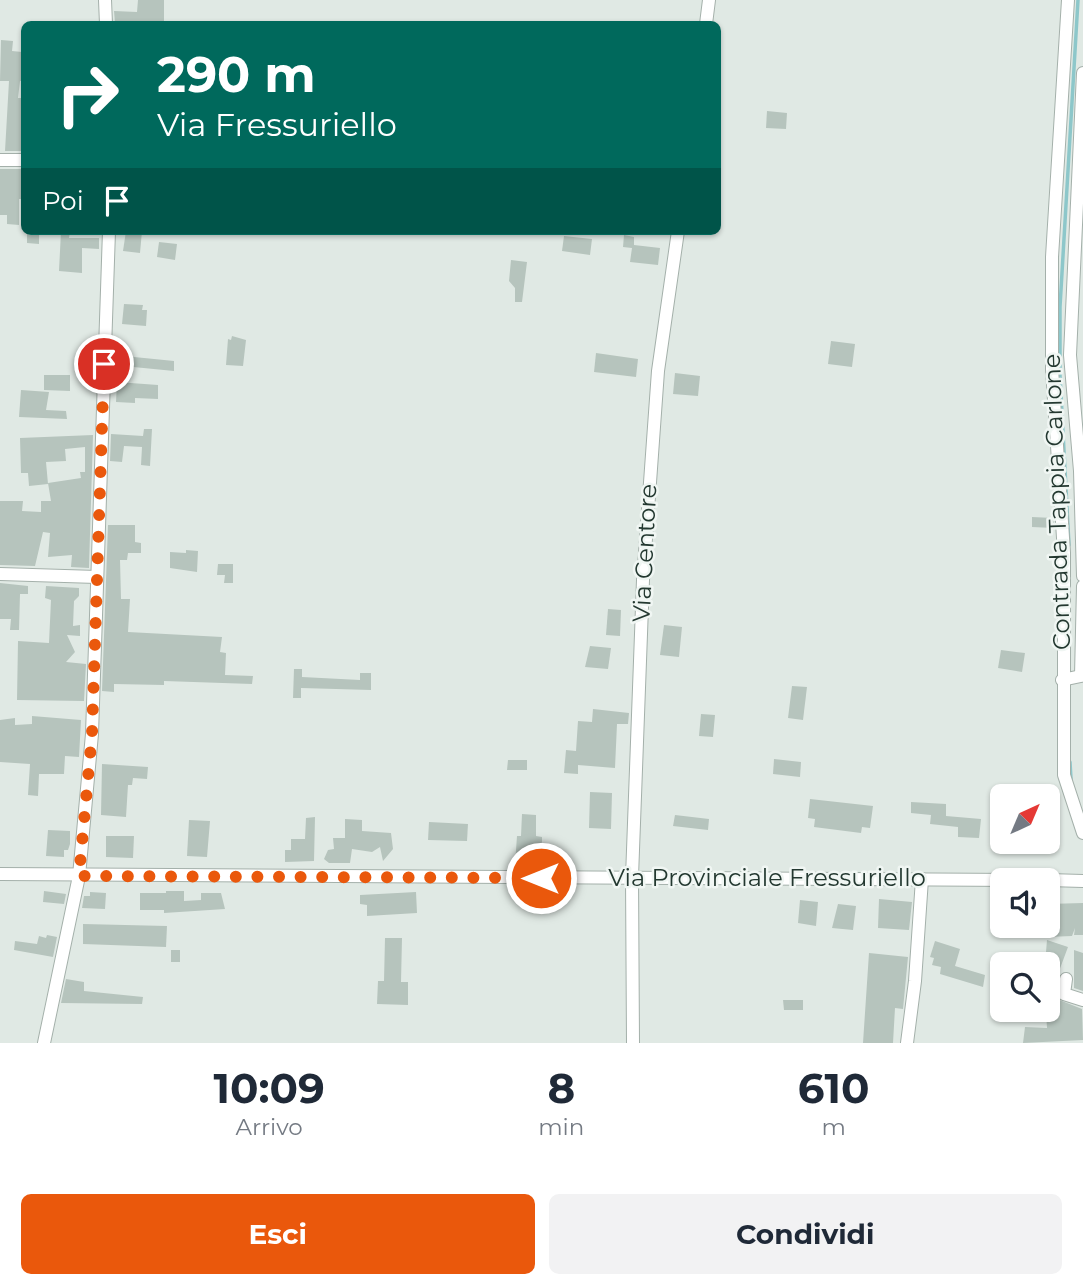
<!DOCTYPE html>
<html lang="it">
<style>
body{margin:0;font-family:Montserrat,sans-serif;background:#f2f2f3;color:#1f2937;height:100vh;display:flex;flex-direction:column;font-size:26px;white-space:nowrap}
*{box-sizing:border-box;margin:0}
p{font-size:23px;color:#747a83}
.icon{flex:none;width:38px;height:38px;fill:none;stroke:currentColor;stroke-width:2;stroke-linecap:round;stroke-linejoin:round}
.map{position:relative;height:1043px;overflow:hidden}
.side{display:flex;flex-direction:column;background:#fff;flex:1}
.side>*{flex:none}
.top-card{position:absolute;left:21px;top:21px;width:700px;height:214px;border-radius:10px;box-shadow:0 2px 5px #0004;background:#00695c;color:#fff;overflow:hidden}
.needle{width:46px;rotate:44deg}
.controls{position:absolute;left:990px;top:784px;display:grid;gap:14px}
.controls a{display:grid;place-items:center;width:70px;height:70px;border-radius:10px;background:#fff;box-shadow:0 2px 5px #0004;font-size:35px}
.pin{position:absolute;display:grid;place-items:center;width:60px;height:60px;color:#fff;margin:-30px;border:4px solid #fff;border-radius:50%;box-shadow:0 2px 7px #0007}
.me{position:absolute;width:77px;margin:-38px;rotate:270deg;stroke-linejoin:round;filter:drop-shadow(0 0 5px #0008)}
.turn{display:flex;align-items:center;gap:24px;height:147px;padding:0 21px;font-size:32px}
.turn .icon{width:91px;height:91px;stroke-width:2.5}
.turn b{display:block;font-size:49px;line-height:60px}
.then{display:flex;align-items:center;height:66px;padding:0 21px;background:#0003;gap:14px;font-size:26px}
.eta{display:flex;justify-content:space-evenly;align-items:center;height:119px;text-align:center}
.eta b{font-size:42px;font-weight:700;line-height:49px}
.button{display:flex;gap:14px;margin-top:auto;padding:14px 21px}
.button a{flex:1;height:80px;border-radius:10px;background:#ea580c;color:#fff;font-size:28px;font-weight:700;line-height:80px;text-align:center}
.button a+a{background:#f2f2f3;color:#1f2937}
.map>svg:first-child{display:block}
</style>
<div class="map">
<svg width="1083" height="1043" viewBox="0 0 1083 1043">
<rect width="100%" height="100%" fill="#e0e9e4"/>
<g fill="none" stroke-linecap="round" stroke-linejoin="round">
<g stroke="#8dc7ca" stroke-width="3.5">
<path d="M1069,545L1060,376V307L1078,0"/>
<path d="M1070,762L1071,779"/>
</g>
</g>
<g fill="#b6c4bd">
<path d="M138,0H164V24L115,23L114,11L137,12Z"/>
<path d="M1,40L13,41L12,51L22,52V58H24V81H20L18,98H24V151H5L9,81H0Z"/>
<path d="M767,111L787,113L786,129L766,128Z"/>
<path d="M0,169H24V199H19V225L7,224V215H0Z"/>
<path d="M27,231H39V244L27,243Z"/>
<path d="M61,231H70L69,238H99V249L82,248V273L59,271Z"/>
<path d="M126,231H142L140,253L123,251Z"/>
<path d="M624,235L634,237V245L660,248L658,265L630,262L632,248L623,247Z"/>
<path d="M564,236L592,239L590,255L562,251Z"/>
<path d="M159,242L177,244L175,260L157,257Z"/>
<path d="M511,260L527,262L522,302H515V288L509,281Z"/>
<path d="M124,304L143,305L142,310H147L146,326L122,324Z"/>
<path d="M232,336L246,340L243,366L226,365L228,339L231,340Z"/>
<path d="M831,341L855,344L852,367L828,364Z"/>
<path d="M596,353L638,359L636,377L594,372Z"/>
<path d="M114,355L174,361V371L113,365Z"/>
<path d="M675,373L700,376L698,396L673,394Z"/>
<path d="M44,375H70V391L44,390Z"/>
<path d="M117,382L158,385V399L135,398V403L116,402Z"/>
<path d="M21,390L49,392L46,410L66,411L67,419L19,417Z"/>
<path d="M144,429H152L150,466L141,465L142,447L124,446L122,462L110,461L111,434L143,436Z"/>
<path d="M93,435L89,568L71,567L72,555L48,557L50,533L43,532L35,566L0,565V501H23L22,511L41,512V501H51L48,483L81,478L80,472H85V447L65,449L66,461L46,462L48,484L29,486L28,473H21L20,438Z"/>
<path d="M1032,517L1053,518L1054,528L1032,527Z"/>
<path d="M108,525H135V542L141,543V553H128L127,560H120L121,599H130L128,632L222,637L220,652L226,653L225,675L253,676L252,684L164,681V685L114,684V692L102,691Z"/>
<path d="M186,550L198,551L197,572L170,568V552L186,553Z"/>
<path d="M218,564H233V583H224L225,575H217Z"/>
<path d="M0,583L28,586V594H20L19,630H10L11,619H0Z"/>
<path d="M46,586L79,588V596L74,601L73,626L80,625V636L67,635L75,652L66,662L86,664L84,701L17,700L18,641L49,643L51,600L45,598Z"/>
<path d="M608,609L621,610L620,636L606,635Z"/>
<path d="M664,625L682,627L679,657L660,655Z"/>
<path d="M590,646L611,648L608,669L585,667Z"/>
<path d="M1001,650L1025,653L1022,672L998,668Z"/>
<path d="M294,669H302V677L360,680V673H371V690L301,688V698H293Z"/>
<path d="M792,686L807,687L803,720L788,718Z"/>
<path d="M593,709L629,713L628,724H617L615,768L578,765V774L564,773L566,750L576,751L578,721L592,722Z"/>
<path d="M701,714L715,715L713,737L699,736Z"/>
<path d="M32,716L81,720L79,757L65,756L64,774H39L38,796L28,795L30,764L0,762V720L15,718V725L32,724Z"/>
<path d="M774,759L801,762L800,777L773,774Z"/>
<path d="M508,760H527V770H507Z"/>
<path d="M102,764L148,767L147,779L133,778L132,785H128L126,817L101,815Z"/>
<path d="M1002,786L1050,788V796L1002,795Z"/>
<path d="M590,792L612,793L611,829L589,828Z"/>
<path d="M810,799L873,806L870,828L862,827L861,833L814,827L815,819L808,818Z"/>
<path d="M911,802L946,804V816L981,819L979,838L958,837V827L930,824L931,815L911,813Z"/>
<path d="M522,814L536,815V836L542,837V851H536V864H515L517,836H521Z"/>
<path d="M675,815L709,819L708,830L673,826Z"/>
<path d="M315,817L314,861L285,862V850H291V839H305L306,818Z"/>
<path d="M345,819L362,820V831L391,833L393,849L383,861L380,847L372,852L352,849L350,863H329L324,859L328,850L334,849L333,838H345Z"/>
<path d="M189,820L210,821L207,857L187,856Z"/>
<path d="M429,822L468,824L467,841L428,840Z"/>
<path d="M48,830L70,831V844L68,850H64V857L46,856Z"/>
<path d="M106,836H134L133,858L106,857Z"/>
<path d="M44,891L66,894L64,904L43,902Z"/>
<path d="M166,891H184V901L201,900V893H221L225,909L164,913V910H140V893H166Z"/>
<path d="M90,892L106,893L105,909L82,908L84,896H90Z"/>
<path d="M416,892L417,913L367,916V905L360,904V895Z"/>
<path d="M879,899L912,902L909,930L878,928Z"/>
<path d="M800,900L818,902L816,926L798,923Z"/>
<path d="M1083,903V935H1074L1075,928L1072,936L1047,937L1048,904Z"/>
<path d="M838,904L856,906L853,930L832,928Z"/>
<path d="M83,924L167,926L166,947L83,944Z"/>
<path d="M47,935L57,937L53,957L14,950L15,941L37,944L39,936L46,938Z"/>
<path d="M385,938H402L401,982H408V1005L377,1004L378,981H384Z"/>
<path d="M1047,940L1068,947L1049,998L1048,964H1045Z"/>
<path d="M935,941L960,949L955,966L985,975L983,987L940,974L941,967L932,965L934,958L930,957Z"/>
<rect x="171" y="950" width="9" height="12"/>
<path d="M1074,950L1083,953V991L1074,988Z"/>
<path d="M869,953L908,957L903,1009L895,1008L893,1043H863Z"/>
<path d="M66,979L84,982V991L143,997L142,1004L61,1003Z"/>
<path d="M1052,997L1082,1009L1083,1040L1023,1043L1025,1027L1047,1028L1046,1012H1048Z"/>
<path d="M783,1000H803V1010H784Z"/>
</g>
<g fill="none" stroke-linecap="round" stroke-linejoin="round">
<g stroke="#a4b0aa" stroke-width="14">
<g id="minor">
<path d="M105,0L106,24"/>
<path d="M1068,0L1052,257V369L1064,553V775L1083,833"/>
<path d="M706,24L709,0"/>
<path d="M1083,73L1070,355L1080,471L1083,576"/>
<path d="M0,160H24"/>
<path d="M0,574L97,577"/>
<path d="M1062,680L1081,676L1083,586"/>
<path d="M0,874L1029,880"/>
<path d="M1048,880L1083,881"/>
<path d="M1066,979L1064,994L1083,1000"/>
<path d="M44,1043L79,876L92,734L109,231"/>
<path d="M633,1043L632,877L643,580L658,371L678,231"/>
<path d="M907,1043L915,981L922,879"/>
</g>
</g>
<use href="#minor" stroke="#fff" stroke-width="12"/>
</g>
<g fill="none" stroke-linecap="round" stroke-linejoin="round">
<path stroke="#ea580c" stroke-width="12" stroke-dasharray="0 21.6" d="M104,364L92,734L79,876L541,878"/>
</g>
<g text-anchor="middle" stroke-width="5" stroke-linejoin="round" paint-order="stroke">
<g font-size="24" fill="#233830" stroke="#f0f6f3">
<text transform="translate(1057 502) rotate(-92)" y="8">Contrada Tappia Carlone</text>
<text transform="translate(645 553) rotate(-87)" y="8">Via Centore</text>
<text x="767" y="886">Via Provinciale Fressuriello</text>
</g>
</g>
</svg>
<div class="controls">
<a><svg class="needle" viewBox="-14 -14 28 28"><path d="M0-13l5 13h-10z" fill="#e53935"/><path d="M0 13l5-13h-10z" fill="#747a83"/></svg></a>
<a><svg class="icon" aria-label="sound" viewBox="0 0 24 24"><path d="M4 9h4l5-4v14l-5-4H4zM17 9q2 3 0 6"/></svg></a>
<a><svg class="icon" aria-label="search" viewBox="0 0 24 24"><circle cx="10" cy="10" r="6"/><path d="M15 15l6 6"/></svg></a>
</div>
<div class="pin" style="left:104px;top:364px;background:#d93025"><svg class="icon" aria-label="arrive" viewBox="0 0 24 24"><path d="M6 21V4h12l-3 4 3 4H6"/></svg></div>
<svg class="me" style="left:541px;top:878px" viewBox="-20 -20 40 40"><circle r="17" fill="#ea580c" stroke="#fff" stroke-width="3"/><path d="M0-11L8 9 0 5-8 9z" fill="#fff"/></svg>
<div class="top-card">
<div class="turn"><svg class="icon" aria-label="right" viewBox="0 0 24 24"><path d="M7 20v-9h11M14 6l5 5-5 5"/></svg><div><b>290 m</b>Via Fressuriello</div></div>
<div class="then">Poi<svg class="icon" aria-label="arrive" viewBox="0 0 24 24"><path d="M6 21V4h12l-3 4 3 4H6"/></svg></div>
</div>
</div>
<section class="side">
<div class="eta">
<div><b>10:09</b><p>Arrivo</p></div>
<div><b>8</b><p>min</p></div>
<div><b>610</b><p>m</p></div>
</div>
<div class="button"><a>Esci</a><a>Condividi</a></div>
</section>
